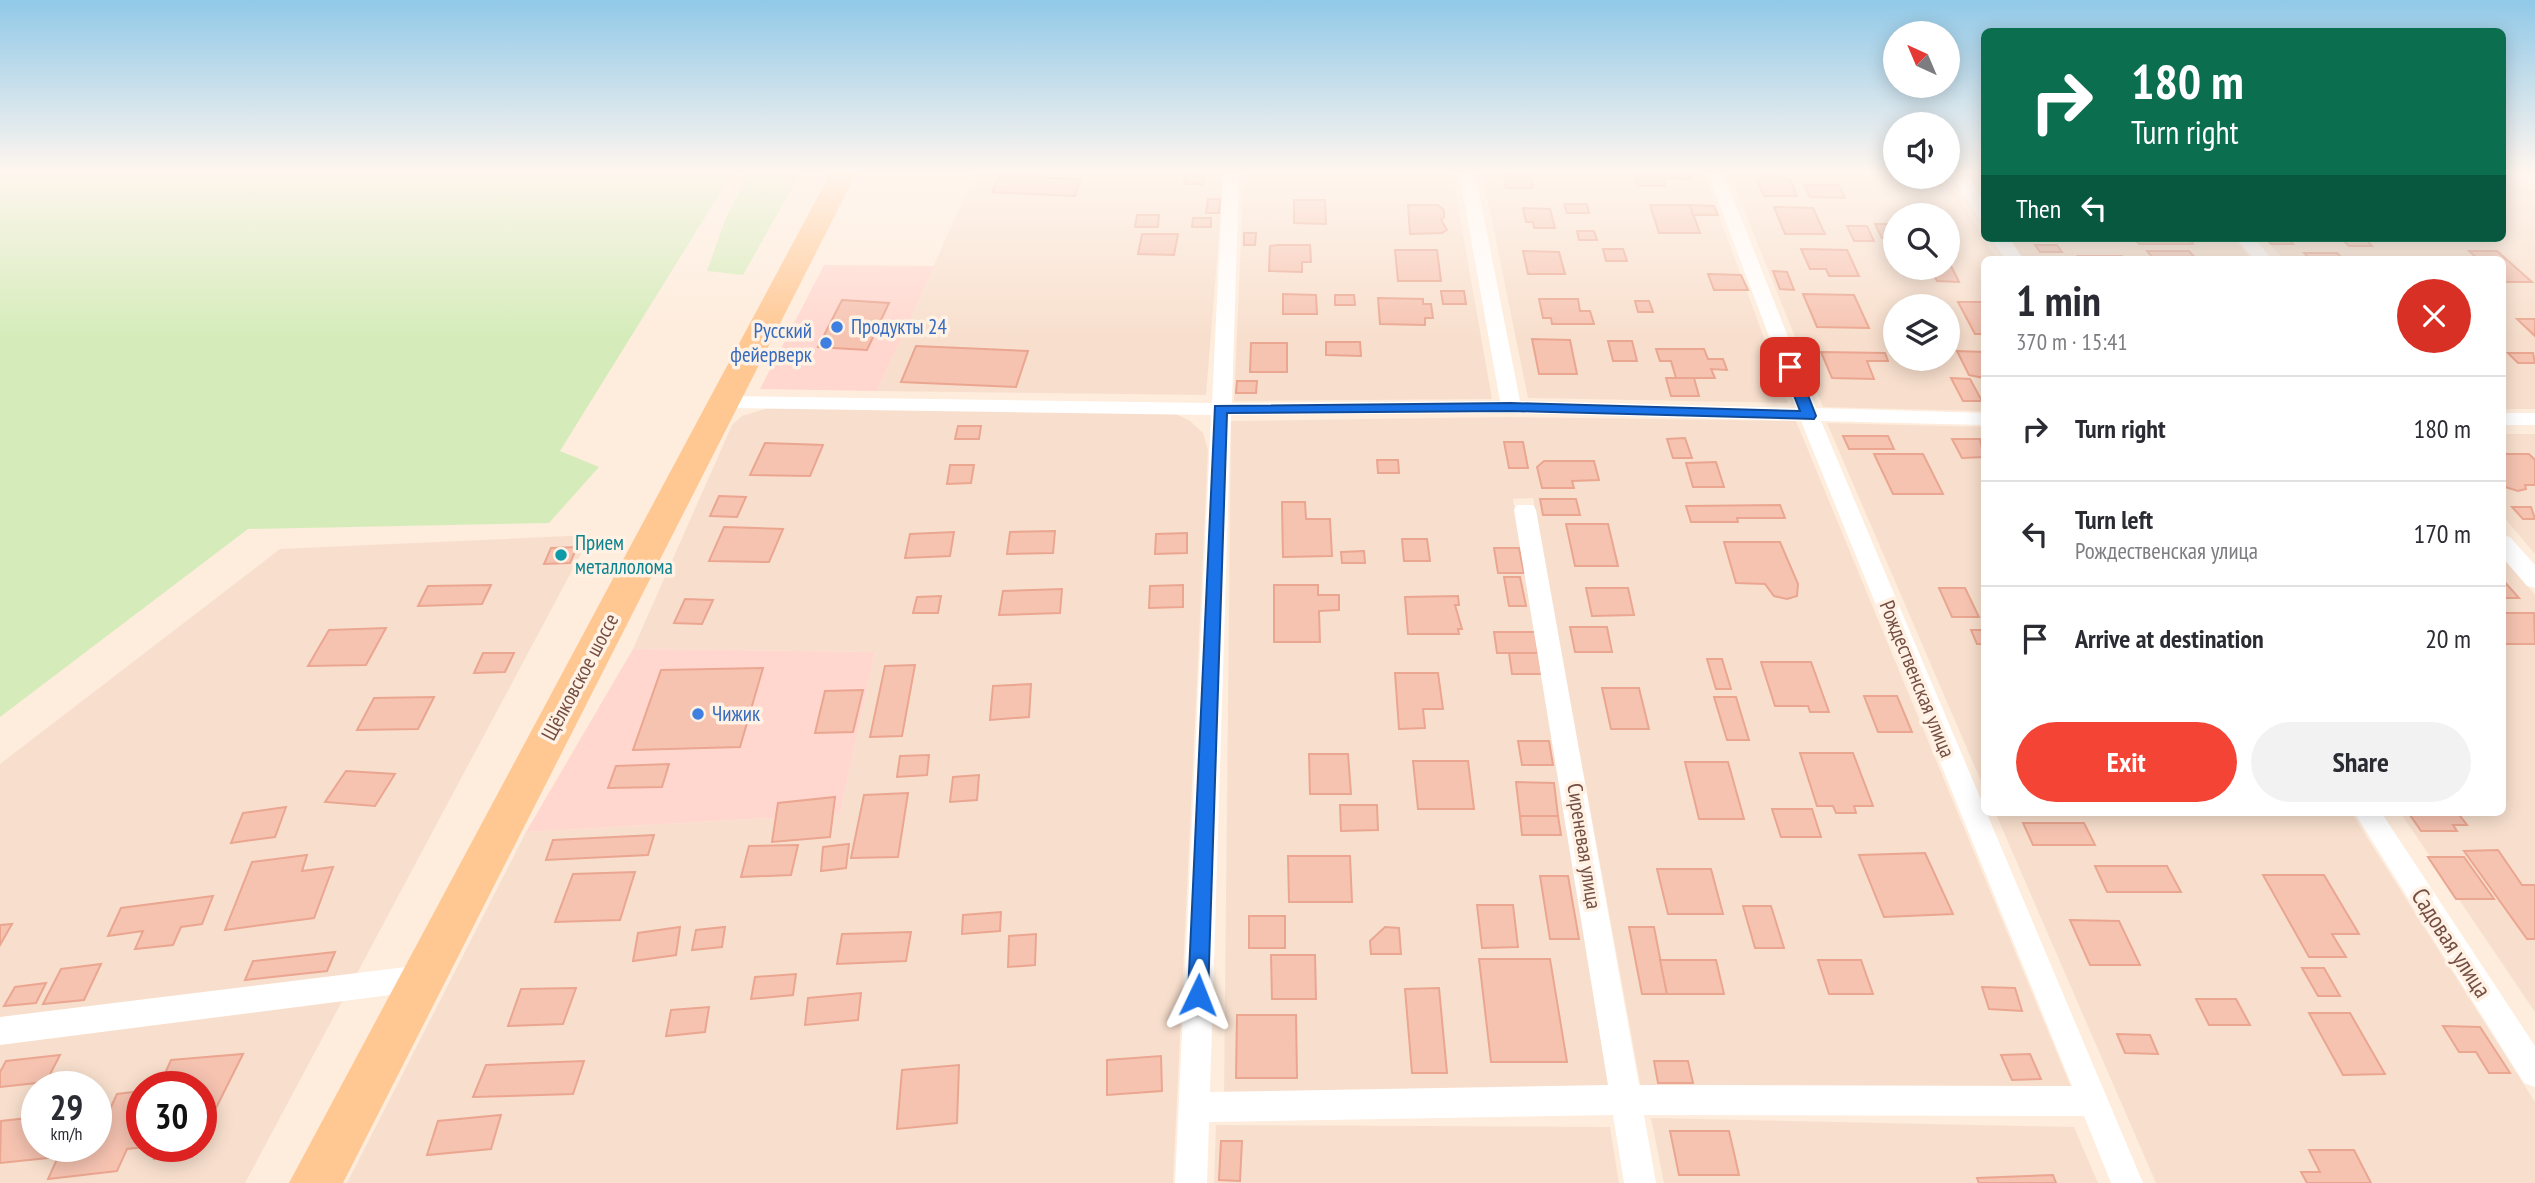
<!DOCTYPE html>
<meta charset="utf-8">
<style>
body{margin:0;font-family:"PT Sans Narrow",sans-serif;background:#f2f2f3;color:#2b2b33;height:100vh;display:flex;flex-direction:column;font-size:26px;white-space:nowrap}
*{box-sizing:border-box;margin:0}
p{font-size:23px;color:#7c7c81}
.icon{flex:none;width:38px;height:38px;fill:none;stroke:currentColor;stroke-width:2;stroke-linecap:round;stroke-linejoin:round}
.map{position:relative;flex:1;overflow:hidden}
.drawer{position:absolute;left:1981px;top:256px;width:525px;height:560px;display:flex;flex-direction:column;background:#fff;border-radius:10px;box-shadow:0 4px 18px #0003}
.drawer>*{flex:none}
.guide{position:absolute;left:1981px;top:28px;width:525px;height:214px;border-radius:10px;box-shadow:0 4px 18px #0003;background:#0b6e4f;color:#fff;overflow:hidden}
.needle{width:46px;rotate:316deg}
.fabs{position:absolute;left:1883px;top:21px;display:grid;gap:14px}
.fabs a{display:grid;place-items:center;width:77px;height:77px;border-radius:50%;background:#fff;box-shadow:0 4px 18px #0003;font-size:35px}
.speed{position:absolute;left:21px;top:1071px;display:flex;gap:14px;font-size:35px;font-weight:700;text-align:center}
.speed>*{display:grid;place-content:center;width:91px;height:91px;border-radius:50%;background:#fff;box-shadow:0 4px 18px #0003;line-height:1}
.speed small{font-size:18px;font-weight:400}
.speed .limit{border:10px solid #d22;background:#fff;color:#111}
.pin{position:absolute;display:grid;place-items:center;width:60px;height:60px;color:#fff;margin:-30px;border-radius:14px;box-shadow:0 4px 10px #0006}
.me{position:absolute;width:77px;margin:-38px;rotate:2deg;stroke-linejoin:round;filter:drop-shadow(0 0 5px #0008)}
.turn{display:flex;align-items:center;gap:24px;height:147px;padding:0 35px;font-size:32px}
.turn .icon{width:91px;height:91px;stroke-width:2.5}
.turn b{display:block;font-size:49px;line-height:60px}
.then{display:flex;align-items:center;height:66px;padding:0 35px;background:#0003;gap:14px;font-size:26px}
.round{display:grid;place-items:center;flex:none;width:74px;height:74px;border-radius:37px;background:#f2f2f3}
.overview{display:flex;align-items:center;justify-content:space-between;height:119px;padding:0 35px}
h1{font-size:42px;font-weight:700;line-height:52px}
.primary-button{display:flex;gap:14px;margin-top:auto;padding:14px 35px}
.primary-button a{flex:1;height:80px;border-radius:42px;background:#f44435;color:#fff;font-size:28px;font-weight:700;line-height:80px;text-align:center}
.primary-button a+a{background:#f2f2f3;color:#2b2b33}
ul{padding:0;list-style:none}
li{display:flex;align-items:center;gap:21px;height:105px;padding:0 35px;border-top:2px solid #e1e1e2}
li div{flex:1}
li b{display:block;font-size:26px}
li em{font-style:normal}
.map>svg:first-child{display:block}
</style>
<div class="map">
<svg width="2535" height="1183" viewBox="0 0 2535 1183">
<rect width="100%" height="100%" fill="#feecdc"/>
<g fill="#f8dfcd" fill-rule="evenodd">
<path d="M976,172H1224L1206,395L877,391Z"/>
<path d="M1244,172H1452L1492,399L1234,401Z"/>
<path d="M1482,172H1703L1788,403L1528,398Z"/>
<path d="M1729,172H1895V177H1946L1997,259H1984V411L1823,407ZM1895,215H1948V268H1895ZM1895,306H1948V359H1895Z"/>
<path d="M2503,180L2535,191V409H2503L2502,259H2283L2265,238H2502Z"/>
<path d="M2010,238H2234L2251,259H2023Z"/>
<path d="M771,407L1174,413L1190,421L1203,433L1208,450L1173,1183H347L526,832L840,814L875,652L633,649L732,425L742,416Z"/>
<path d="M1507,417L1796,421L2071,1087L1641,1088L1533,498L1513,499L1613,1088L1224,1094L1231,421Z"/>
<path d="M1827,423L1984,427V788Z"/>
<path d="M2502,434H2535V554L2503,516Z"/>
<path d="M591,535L245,1183H0V764L280,549ZM37,1087H96V1146H37ZM142,1087H201V1146H142Z"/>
<path d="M2503,556L2535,595V1012L2400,812H2502Z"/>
<path d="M1995,812H2351L2535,1102V1183H2156Z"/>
<path d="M1651,1118L2074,1127L2098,1183H1664Z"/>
<path d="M1216,1125L1610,1127L1619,1183H1214Z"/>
</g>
<g fill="#ffd7cf">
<path d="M824,265L934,266L877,391L760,389Z"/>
<path d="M633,649L875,652L840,814L526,832Z"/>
</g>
<g fill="#d5ecba">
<path d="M0,172H733L560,451L599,467L549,523L248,529L0,717Z"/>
<path d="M749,172H801L743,275L707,271L725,220Z"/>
</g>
<g fill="#f6c3b1" stroke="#eaa690" stroke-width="2">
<path d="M1001,172H1036L1034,177L1081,179L1075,196L992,192Z"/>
<path d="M1186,172H1204L1203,184H1184Z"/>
<path d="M1499,172H1529L1533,188H1506L1504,177H1512V174H1499Z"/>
<path d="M1633,172H1688L1691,180L1663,178L1666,186H1638Z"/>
<path d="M1764,176L1790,179L1797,196H1764L1757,179H1765Z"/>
<path d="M1908,177H1937L1942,185H1913Z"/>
<path d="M1804,185H1839L1845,198L1810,197Z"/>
<path d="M1208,199H1220L1219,213H1206Z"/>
<path d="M1294,200H1325L1326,224L1294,223Z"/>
<path d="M1564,204H1587L1589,213H1567Z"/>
<path d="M1408,205H1438L1444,210V217L1441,220L1447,230L1442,233L1410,234Z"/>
<path d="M1650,205H1690L1700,233H1659Z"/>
<path d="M1690,205L1714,206L1718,215H1693Z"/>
<path d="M1774,207L1813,208L1825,234H1785Z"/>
<path d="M1523,208L1550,209L1555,228H1534L1533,222H1526Z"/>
<path d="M1137,215H1159L1158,227H1135Z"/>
<path d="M1193,218H1211V227H1192Z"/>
<path d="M1875,224H1895V239L1882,238Z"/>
<path d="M1847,226H1867L1874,241H1854Z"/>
<path d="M1577,231H1594L1597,240H1579Z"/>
<path d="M1244,233H1256L1255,245H1244Z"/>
<path d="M1142,234H1178L1174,255L1138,254Z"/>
<path d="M2134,238H2189L2193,244H2139Z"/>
<path d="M2266,238H2287L2293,244H2271Z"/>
<path d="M2341,238H2365L2372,246H2349Z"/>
<path d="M1278,245H1310L1311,262H1302V272L1269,271L1270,246Z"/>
<path d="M2035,245H2057L2062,252H2040Z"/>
<path d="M1603,249H1623L1627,261H1606Z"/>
<path d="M1801,249L1847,250L1859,276H1829L1826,269H1810Z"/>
<path d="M1395,250H1437L1441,281H1398Z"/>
<path d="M1523,251L1559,252L1565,274H1528Z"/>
<path d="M2147,251H2189L2196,259H2154Z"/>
<path d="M2469,251H2497L2532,282H2502V259H2478Z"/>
<path d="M2304,253H2337L2341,257L2353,259H2300L2308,257Z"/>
<path d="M2078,256H2122L2124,259H2080Z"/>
<path d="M1948,264H1950L1959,282L1937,281L1930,268H1948Z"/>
<path d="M1773,271L1787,272L1794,290L1780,289Z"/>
<path d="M1708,274L1741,275L1748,290H1714Z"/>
<path d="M1441,291H1464L1466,304H1443Z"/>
<path d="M1283,294L1316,295L1317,314H1283Z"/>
<path d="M1803,294L1854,295L1869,328L1817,327Z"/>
<path d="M1335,295H1354L1355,305H1335Z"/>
<path d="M1378,298L1423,299V304H1431L1433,318H1425V325L1380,324Z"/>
<path d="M1539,299H1578L1580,311H1590L1594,324H1552L1551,318H1543Z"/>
<path d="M842,300L889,303L867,350L818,347Z"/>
<path d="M1635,301H1649L1653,312H1638Z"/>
<path d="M1958,302H1984V334H1975Z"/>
<path d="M2517,319H2535V336Z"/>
<path d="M1532,339L1570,340L1577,374H1539Z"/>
<path d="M1608,341H1632L1637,361H1613Z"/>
<path d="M1326,342H1360L1361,356L1326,355Z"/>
<path d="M1251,343H1287V372H1250Z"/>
<path d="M916,346L1028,351L1016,387L901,382Z"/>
<path d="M1656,349H1704L1708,359H1723L1727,370L1711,369L1715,378H1676L1671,361H1660Z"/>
<path d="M1957,351L1984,352V378L1969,375Z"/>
<path d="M1821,352L1885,353L1888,361H1867L1874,379L1832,378Z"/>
<path d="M2508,353H2533L2535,363H2518Z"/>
<path d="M1666,378H1694L1699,396H1671Z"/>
<path d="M1951,378L1970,379L1982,401H1963Z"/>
<path d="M1237,381H1257L1256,393H1236Z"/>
<path d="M958,426H981L979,439H955Z"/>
<path d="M1843,436H1888L1894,449H1849Z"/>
<path d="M1685,438L1692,458H1673L1667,439Z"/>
<path d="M1952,439H1980L1984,457L1962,458Z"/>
<path d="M1504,442H1523L1528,468H1509Z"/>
<path d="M765,443L823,445L810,476L750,475Z"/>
<path d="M1874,454H1923L1943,494H1893Z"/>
<path d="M2502,454H2529L2535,460V485H2525L2526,489L2518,491L2502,486Z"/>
<path d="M1377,460H1398L1399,473H1378Z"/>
<path d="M1544,461H1594L1599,480L1572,481L1574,488H1542L1537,467Z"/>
<path d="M1716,462L1724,487H1693L1686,463Z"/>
<path d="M950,465H974L971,483L947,484Z"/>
<path d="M719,496L746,497L737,517L710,516Z"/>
<path d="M1540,499H1576L1580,515H1543Z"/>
<path d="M1282,502H1305L1306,519H1330L1332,556L1283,557Z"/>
<path d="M1780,505L1785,518H1737L1738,522H1691L1686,506Z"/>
<path d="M2512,507H2531L2535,519H2523Z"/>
<path d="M1566,524H1608L1618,566H1575Z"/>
<path d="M724,527L783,529L769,562L709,561Z"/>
<path d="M1055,531L1053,553L1007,554L1010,532Z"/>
<path d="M954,532L950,556L905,558L910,534Z"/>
<path d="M1187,533V553L1155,554L1156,534Z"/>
<path d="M1402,539H1427L1430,561H1404Z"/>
<path d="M1724,542H1780L1798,584L1797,596L1787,599L1774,596L1765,584L1736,583Z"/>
<path d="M577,547L570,563L544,564L551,548Z"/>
<path d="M1494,548H1519L1524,573H1498Z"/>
<path d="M1364,551L1365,563H1342L1341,552Z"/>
<path d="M1504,577H1520L1526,606H1509Z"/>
<path d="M2502,580H2503L2519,598H2502Z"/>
<path d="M491,585L482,604L418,606L428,586Z"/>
<path d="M1183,585V607L1149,608L1150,586Z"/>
<path d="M1274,585H1318V595H1339V610L1319,611L1320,642H1274Z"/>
<path d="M1586,588H1628L1634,615L1592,616Z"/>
<path d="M1939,588H1965L1979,617H1952Z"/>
<path d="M1062,589L1060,613L999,615L1003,591Z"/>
<path d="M941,596L938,613H913L917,597Z"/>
<path d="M1458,596L1459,605H1455L1462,629H1458L1459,634H1408L1405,597Z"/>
<path d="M685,599L713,600L702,624L674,623Z"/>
<path d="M2502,613H2534L2535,644H2505Z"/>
<path d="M1570,627H1607L1612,652H1575Z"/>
<path d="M386,628L366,665L308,666L329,630Z"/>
<path d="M1971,630H1984V644H1977Z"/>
<path d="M1494,632H1535L1538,653H1497Z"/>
<path d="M483,653H514L505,672L474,673Z"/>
<path d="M1509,653H1538L1542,674H1512Z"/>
<path d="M1707,659H1722L1731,689H1716Z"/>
<path d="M1761,662H1811L1829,712H1810L1808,706H1775Z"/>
<path d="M915,665L902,736L870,737L885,666Z"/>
<path d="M763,668L740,747L633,750L661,670Z"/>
<path d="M1395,673H1438L1443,709H1423L1425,728L1399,729Z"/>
<path d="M1031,684L1029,717L990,720L993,686Z"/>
<path d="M1602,688H1639L1649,729H1611Z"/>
<path d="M863,690L853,732L815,733L825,691Z"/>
<path d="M1864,696H1897L1912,732H1878Z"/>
<path d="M434,697L418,729L357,730L374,698Z"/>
<path d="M1714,697H1736L1749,740H1727Z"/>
<path d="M1518,741H1549L1553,765H1522Z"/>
<path d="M1800,753H1853L1873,806H1854L1856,813H1836L1833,806H1817Z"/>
<path d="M1309,754H1348L1351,794H1310Z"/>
<path d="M929,755L927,775L897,777L900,756Z"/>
<path d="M1413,761H1468L1474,809H1418Z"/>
<path d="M1685,762H1728L1744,819H1699Z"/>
<path d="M669,764L662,787L608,788L616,766Z"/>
<path d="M346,771L395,774L375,806L325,802Z"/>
<path d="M979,775L977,800L950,802L953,777Z"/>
<path d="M1516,782L1554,783L1558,816H1520Z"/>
<path d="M908,793L898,857L851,858L864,795Z"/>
<path d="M835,797L830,837L772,842L778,803Z"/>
<path d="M1340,805H1377L1378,830L1341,831Z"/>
<path d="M286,807L275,837L231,843L243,813Z"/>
<path d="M1772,809H1812L1821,837H1781Z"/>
<path d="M2408,812H2457L2467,825H2453L2457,831H2421Z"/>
<path d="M1520,816H1558L1561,835H1522Z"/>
<path d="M2023,823H2084L2095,845H2033Z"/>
<path d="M654,835L648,855L546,860L553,840Z"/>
<path d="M849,844L846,868L821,871L823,847Z"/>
<path d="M798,845L791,875L741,877L749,846Z"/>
<path d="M2498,850L2522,885H2535V939H2527L2464,851Z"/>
<path d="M1925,853L1953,914L1884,917L1859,855Z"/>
<path d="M307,855L302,871L333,867L314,918L225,930L252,862Z"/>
<path d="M1288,856H1350L1352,902H1289Z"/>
<path d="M2428,857H2464L2494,899H2456Z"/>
<path d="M2095,866H2167L2181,892H2107Z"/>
<path d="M1657,869H1711L1723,914H1668Z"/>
<path d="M635,872L620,920L555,922L573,874Z"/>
<path d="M2263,875H2324L2359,934H2332L2346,957H2309Z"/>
<path d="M1540,876H1568L1579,939H1550Z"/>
<path d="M213,896L202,924L181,927L173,945L135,949L143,931L108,936L121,908Z"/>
<path d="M1477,905H1513L1518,947L1482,948Z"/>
<path d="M1743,906H1771L1784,948H1755Z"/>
<path d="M1001,912L1000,931L962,934L963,915Z"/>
<rect x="1249" y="916" width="36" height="32"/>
<path d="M2070,920L2119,921L2140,965H2090Z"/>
<path d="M12,924L0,945V925Z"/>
<path d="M680,927L676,955L633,961L638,933Z"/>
<path d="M725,927L722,947L692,950L696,930Z"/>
<path d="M1385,927L1399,928L1401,954H1371L1370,941Z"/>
<path d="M1629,927H1654L1667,994H1642Z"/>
<path d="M911,932L906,961L837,964L842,934Z"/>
<path d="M1036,934L1035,965L1008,967L1009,936Z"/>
<path d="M335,952L327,971L245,980L253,961Z"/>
<path d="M1271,955H1315L1316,999H1272Z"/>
<path d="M1479,959H1550L1567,1062H1491Z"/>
<path d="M1660,960H1716L1724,994H1667Z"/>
<path d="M1818,960H1861L1873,994H1829Z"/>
<path d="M101,964L84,1000L43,1004L61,969Z"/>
<path d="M2302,968H2324L2340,996H2318Z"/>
<path d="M796,974L793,995L751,999L755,977Z"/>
<path d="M46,983L36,1003L4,1006L15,987Z"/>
<path d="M1982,987L2015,988L2022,1011L1989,1009Z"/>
<path d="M576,988L563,1024L508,1026L521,989Z"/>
<path d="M1439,988L1447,1073H1412L1405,989Z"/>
<path d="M861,993L858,1020L805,1025L808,998Z"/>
<path d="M2196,999H2236L2250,1025H2209Z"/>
<path d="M709,1007L705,1032L666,1036L671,1010Z"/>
<path d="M2309,1013H2350L2385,1074L2343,1075Z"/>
<path d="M1237,1015H1296L1297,1078H1236Z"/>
<path d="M2443,1026L2480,1027L2510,1073H2489L2476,1052H2459Z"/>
<path d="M2117,1034L2150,1035L2158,1054L2125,1053Z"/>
<path d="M243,1054L201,1138V1087H159L171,1060Z"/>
<path d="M2030,1054L2041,1079L2012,1080L2001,1055Z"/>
<path d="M60,1055L46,1082L0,1087V1072L6,1061Z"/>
<path d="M1161,1056L1162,1091L1107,1095V1060Z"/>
<path d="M584,1061L573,1094L473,1097L486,1065Z"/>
<path d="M1654,1061H1688L1693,1083H1658Z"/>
<path d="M959,1065L957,1123L897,1129L902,1070Z"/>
<path d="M142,1091V1146H155L127,1149L117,1171L48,1179L58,1157L0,1163L1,1121L37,1117V1146H96V1111L110,1109L117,1094Z"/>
<path d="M501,1115L491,1149L427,1155L438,1121Z"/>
<path d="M1670,1131H1729L1739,1175H1679Z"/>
<path d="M1221,1141H1242L1240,1181L1219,1180Z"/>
<path d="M160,1146H197L192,1157L154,1159Z"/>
<path d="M2309,1150H2354L2371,1183H2307L2301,1172H2320Z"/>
<path d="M2053,1175L2056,1183H1979L1977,1178Z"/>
</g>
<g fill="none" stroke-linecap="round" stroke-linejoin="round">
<g fill="#fff" fill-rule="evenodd">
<path d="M1223,172H1239L1232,403L1500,401L1459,172H1475L1520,401L1796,408L1707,172H1723L1816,408L1984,413V425L1821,421L2143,1183H2111L2084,1116L1644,1115L1656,1183H1624L1613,1115L1209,1122L1207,1183H1175L1211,415L725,408L715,402L725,396L1212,403ZM1511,413L1801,421L2072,1086L1639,1085L1536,510L1533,505H1517L1514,510L1608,1085L1210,1092L1231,415Z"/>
<path d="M1950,172H1966L1984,201V218L1978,217Z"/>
<path d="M2505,172L2535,174V185L2507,175Z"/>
<path d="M1991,238H2009L2023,259H2005Z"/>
<path d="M2236,238H2254L2272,259H2254Z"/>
<rect x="2502" y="413" width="33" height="12"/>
<path d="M2502,535L2510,537L2535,565V588L2527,586L2502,557Z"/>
<path d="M2354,812H2381L2535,1046V1087L2524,1083Z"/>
<path d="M422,965L432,969L436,978L432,987L422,991L0,1045V1017Z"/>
</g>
<path fill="#ffc792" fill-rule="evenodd" d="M831,172H857L343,1183H289Z"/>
</g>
<linearGradient id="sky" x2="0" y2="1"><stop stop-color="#91c9e8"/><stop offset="0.51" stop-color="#fff6ef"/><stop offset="1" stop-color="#fff6ef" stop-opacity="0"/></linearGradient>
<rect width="2535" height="337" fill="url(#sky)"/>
<path fill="#1a73e8" stroke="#114b97" stroke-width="2" d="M1790,363L1797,367L1816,416L1814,419L1511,411L1227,413L1208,995L1205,1002L1198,1005L1191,1002L1188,995L1215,406L1511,403L1800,411L1783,367Z"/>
<g fill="#3f7fe0" stroke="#fff1e4" stroke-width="2.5">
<circle cx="837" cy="327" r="7"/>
<circle cx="826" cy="343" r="7"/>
<circle cx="698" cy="714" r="7"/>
</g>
<circle fill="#0f9aa8" stroke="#fff1e4" stroke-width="2.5" cx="561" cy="555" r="7"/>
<g text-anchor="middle" stroke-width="7" stroke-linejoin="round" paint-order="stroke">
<g font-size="21" fill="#366cbe" stroke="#fff1e4" text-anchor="start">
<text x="851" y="334">Продукты 24</text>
<text x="812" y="338" text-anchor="end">Русский<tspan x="812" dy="24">фейерверк</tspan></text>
<text x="712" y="721">Чижик</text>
</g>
<g font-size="21" fill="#0d838f" stroke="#fff1e4" text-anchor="start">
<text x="575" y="550">Прием<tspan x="575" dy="24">металлолома</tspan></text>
</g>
<g font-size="21" fill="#754e43" stroke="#fff1e4">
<text transform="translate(580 677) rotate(-62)" y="7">Щёлковское шоссе</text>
<text transform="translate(1917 679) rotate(68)" y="7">Рождественская улица</text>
<text transform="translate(1584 846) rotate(81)" y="7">Сиреневая улица</text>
</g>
<g font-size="24" fill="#754e43" stroke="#fff1e4">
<text transform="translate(2451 943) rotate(57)" y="8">Садовая улица</text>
</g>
</g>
</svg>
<div class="fabs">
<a><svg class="needle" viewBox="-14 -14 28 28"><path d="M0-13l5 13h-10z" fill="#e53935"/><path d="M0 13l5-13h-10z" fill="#7c7c81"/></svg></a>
<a><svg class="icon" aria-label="sound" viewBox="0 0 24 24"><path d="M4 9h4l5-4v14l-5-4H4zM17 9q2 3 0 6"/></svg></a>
<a><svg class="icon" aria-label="search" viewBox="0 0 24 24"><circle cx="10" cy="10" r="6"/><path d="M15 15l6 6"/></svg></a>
<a><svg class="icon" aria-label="layers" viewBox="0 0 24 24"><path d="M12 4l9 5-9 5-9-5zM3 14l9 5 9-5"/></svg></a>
</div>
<div class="speed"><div>29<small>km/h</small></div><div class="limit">30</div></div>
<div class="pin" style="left:1790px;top:367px;background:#d93025"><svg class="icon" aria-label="arrive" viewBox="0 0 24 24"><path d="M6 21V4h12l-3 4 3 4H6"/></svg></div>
<svg class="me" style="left:1198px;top:995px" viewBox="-20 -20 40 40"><path d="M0-17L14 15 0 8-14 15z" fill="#1a73e8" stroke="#fff" stroke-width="4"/></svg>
<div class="guide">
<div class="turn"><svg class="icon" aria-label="right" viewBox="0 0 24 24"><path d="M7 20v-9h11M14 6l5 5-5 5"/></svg><div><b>180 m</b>Turn right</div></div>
<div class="then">Then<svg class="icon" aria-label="left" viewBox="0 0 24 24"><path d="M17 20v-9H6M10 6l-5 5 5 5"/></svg></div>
</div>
<section class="drawer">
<div class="overview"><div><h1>1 min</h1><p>370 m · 15:41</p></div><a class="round" style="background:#d93025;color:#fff"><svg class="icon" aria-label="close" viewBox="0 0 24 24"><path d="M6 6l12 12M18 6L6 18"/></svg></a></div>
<ul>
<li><svg class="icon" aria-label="right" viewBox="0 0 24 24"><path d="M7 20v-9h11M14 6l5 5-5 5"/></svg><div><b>Turn right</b></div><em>180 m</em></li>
<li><svg class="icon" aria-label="left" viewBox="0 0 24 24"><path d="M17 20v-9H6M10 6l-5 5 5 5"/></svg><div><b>Turn left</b><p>Рождественская улица</p></div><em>170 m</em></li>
<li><svg class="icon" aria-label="arrive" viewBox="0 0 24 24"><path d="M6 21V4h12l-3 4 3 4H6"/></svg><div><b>Arrive at destination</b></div><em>20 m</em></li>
</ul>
<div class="primary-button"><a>Exit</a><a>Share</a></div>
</section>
</div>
